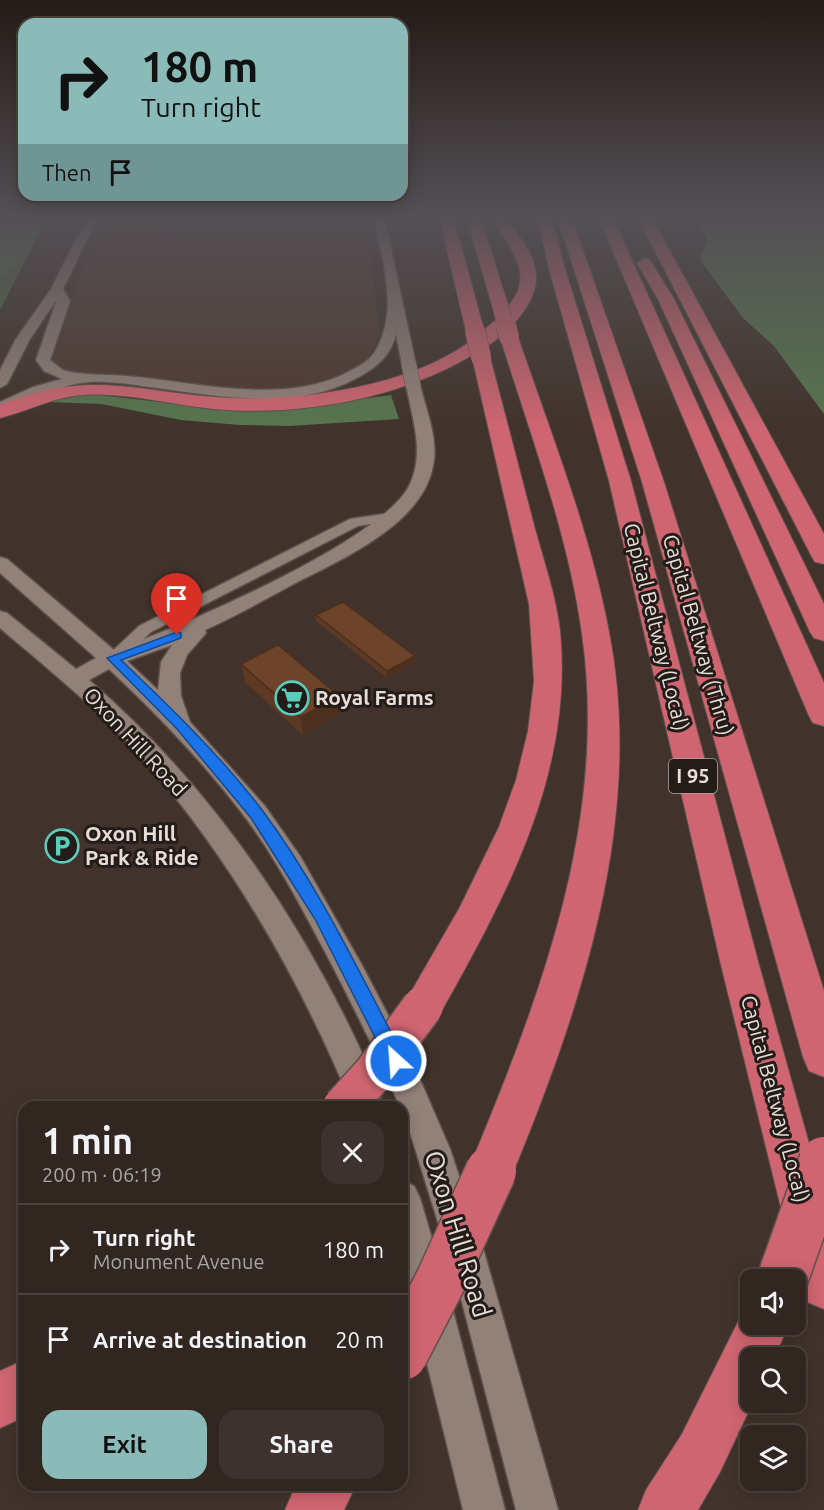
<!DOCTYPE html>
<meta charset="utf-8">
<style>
body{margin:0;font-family:Ubuntu,sans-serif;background:#3d322d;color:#f1f3f6;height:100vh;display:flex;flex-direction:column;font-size:22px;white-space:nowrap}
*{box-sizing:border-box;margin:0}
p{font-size:20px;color:#a8a5a5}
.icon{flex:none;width:33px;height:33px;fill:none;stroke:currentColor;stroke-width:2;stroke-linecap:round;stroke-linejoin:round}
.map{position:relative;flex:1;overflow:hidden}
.drawer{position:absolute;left:18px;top:1101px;width:390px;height:390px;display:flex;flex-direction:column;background:#312620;border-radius:18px;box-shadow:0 3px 15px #0003,0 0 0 2px #4c433e}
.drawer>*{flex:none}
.top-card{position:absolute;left:18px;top:18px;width:390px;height:183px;border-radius:18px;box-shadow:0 3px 15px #0003,0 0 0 2px #4c433e;background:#8bbbb9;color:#111;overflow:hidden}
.tools{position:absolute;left:740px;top:1269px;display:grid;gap:12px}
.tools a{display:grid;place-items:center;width:66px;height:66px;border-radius:12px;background:#312620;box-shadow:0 3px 15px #0003,0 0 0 2px #4c433e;font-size:30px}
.pin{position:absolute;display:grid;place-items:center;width:51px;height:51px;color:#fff;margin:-62px -26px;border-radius:50% 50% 50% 0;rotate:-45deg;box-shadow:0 0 6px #0007}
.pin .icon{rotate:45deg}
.me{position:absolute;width:66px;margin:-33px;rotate:334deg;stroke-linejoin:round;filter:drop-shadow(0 0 4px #0008)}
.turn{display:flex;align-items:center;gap:21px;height:126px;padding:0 24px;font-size:27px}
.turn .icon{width:78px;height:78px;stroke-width:2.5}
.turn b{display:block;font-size:42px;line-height:51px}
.then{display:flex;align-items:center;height:57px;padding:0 24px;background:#0003;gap:12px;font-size:22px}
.round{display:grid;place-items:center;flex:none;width:63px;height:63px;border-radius:18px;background:#3d322d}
.summary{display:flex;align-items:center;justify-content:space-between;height:102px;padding:0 24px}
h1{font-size:36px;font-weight:600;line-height:45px}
.cta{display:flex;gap:12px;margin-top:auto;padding:12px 24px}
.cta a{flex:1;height:69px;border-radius:18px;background:#8bbbb9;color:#111;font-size:24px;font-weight:600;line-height:69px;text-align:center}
.cta a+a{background:#3d322d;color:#f1f3f6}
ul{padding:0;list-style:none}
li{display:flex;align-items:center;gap:18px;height:90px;padding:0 24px;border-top:2px solid #4c433e}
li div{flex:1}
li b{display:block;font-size:22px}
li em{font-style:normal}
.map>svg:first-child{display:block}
</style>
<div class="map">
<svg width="824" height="1510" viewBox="0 0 824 1510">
<rect width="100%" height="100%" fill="#41332b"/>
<path fill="#4f3a2f" d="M102,216H365L380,332L375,348L364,365L319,386L262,393L89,378L62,370L50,358Z"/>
<path fill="#4d6945" d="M0,216H48L0,310Z"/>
<g fill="#57754e">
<path d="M0,216H46L26,258L0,277Z"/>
<path d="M695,216H824V414L774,346L743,318L700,260L707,240Z"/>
<path d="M79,395H99L232,410L308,406L391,395L399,419L289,426L240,425L181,420L102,404L48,402L51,399Z"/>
</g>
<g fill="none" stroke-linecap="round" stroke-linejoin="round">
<g stroke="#5e514a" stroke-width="3">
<path id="minor" d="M390,513L395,514V520L358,526L151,632L119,662L113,663L105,658L139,626L350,519Z"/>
</g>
<g stroke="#5e514a" stroke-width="3">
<g id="secondary">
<path d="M88,216H98L63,289L70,301L50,360L63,370C84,376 106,374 127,376C197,382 282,406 348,372C359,366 370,361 376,350C400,308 381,259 374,216H384L416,365L409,369L402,365L396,334C390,357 376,368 355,379C298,410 220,397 158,388C134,385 105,379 81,383C51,387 28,406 0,413V402L33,387L62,379L44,371L36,360L57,299L30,339L7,384L0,388V370L16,339L51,289Z"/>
<path d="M413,381L420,385C426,410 439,440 433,466C422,526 339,560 290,586C262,601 234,617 205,630L206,633L187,655L180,673L181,696L190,722L265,806L300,856L363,967L413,1063L450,1149L480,1238L558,1510H516L457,1283L402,1107H400C379,1058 355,1010 331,963C305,914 280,865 248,821C207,766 159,716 109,669L89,680C218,792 315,939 381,1096L377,1107H353C299,978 230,855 135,750C94,706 46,667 0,628V611L7,613L76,669L96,658L0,573V557L7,559L114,650C176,629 385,540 410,484C425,451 412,418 406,385ZM172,645L161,662L158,690L127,661Z"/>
<path d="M402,1180L414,1186L420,1198L451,1303L505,1510H463L402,1262Z"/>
</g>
</g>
<g stroke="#5e514a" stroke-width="2">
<g id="motorway">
<path d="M439,216H453L484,330C538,285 525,268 490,216H504C515,231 529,246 534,264C546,300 505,336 477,353H488L490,357C505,414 520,472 535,529C544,562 556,596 560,631C574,774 505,898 437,1019L423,1024L409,1019L403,1006L460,907L499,827L516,780L528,731L534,681L529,604L472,357L474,354C399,399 300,417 214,409C171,405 127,392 83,395C53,397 28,411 0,418V405C87,370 129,390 215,397C294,403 414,388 477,336L469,335L466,331Z"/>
<path d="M466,216H480L508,305L506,309L500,310L492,305Z"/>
<path d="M537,216H551L565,269L631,481L759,965L824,1197V1309L807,1302L800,1285L721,965L609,481L549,269Z"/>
<path d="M557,216H571L664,482L824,991V1077L809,1071L803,1057L642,482Z"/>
<path d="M598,216H612L824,683V726L813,723L809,716Z"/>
<path d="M637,216H651L824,534V564L815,562L812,557Z"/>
<path d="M645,258L650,260L674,299L824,604V641L814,638L810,632L658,299L637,263Z"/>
<path d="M509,332L518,337C551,434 590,531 609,632C646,821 579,1014 507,1187L491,1194L475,1187L468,1171C539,1000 609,822 582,634C568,532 530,434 500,337Z"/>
<path d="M750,1305V1324H789L774,1358H750V1402H753L720,1472L698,1510H638L646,1490L682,1434L746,1306Z"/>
<path d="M24,1360V1417L0,1428V1371Z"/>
<path d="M296,1485H356L344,1510H285Z"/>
</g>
</g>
<use href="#minor" fill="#928178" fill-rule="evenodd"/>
<use href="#secondary" fill="#928178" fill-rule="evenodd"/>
<use href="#motorway" fill="#ce6570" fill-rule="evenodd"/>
<g stroke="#5e514a" stroke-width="16" stroke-linecap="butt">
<path id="secondary-bridge" d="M409,365L413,385"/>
</g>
<g stroke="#5e514a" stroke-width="17" stroke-linecap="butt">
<path id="motorway-bridge-far3" d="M500,305L506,328"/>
</g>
<g stroke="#5e514a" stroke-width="21" stroke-linecap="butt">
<g id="motorway-bridge-far2">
<path d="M506,326L509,337"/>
<path d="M475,331L481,357"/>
</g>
</g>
<g stroke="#5e514a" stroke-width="43" stroke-linecap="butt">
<path id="motorway-bridge-far1" d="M343,1107L373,1074L423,1006"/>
</g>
<g stroke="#5e514a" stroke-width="53" stroke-linecap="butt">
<g id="motorway-bridge">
<path d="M782,1280L824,1162"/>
<path d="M402,1355L442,1278L491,1171"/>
</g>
</g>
<use href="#secondary-bridge" stroke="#928178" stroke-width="15"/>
<use href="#motorway-bridge-far3" stroke="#ce6570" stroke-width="16"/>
<use href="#motorway-bridge-far2" stroke="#ce6570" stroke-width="20"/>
<use href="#motorway-bridge-far1" stroke="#ce6570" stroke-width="40"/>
<use href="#motorway-bridge" stroke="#ce6570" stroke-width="50"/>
</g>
<g fill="#5e3a24">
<path d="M207,216L155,239L117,241L116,237H114L110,219Z"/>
<path d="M217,216H249L248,223L218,224Z"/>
<path d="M316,615L415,662L387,678L316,621Z"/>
<path d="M241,664L340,714L303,735L245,682Z"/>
</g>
<g fill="#4c2f1d">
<path d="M163,216H207L155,239L152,221Z"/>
<path d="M415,656V662L387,678V671Z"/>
<path d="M339,696L340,714L303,735L301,717Z"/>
</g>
<g fill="#6d432a" stroke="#4c2f1d" stroke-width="1.5">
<path d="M112,216H163L152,221L113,223L115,219H110Z"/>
<path d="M343,602L415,656L387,671L316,615Z"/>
<path d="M278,645L339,696L301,717L241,664Z"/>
</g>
<linearGradient id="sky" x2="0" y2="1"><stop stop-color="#241c18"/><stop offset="0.51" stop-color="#545055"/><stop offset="1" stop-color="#545055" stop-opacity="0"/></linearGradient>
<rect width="824" height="427" fill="url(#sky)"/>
<path fill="#1a73e8" stroke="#114b97" stroke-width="1.5" d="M177,632L181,633V638L121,660C170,707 220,755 262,810C318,885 359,972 403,1055L405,1061L403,1067L396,1070L390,1067L315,919L251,818L177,729L107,658Z"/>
<defs>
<g id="supermarket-ring" transform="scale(1.725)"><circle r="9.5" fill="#231c19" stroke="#5acebc" stroke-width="1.5"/><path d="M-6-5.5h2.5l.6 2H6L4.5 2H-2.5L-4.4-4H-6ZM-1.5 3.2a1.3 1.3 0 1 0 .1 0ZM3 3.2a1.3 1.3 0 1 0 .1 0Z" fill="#5acebc"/></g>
<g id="parking-ring" transform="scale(1.725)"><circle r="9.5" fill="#231c19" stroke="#5acebc" stroke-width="1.5"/><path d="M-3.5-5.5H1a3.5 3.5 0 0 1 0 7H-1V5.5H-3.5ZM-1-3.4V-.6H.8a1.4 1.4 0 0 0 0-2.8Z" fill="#5acebc"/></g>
</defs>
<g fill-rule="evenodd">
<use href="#supermarket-ring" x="292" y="698"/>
<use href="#parking-ring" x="62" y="846"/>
</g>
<g text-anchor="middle" stroke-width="6" stroke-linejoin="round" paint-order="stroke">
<rect fill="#231c19" stroke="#ada49f" stroke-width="1.5" x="669" y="759" width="48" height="34" rx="4.5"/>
<g font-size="20" font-weight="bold" fill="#e8ded9">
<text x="693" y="783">I 95</text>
</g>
<g font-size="21" fill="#e8ded9" stroke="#231c19">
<text transform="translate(656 627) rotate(76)" y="7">Capital Beltway (Local)</text>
<text transform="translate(698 635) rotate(74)" y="7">Capital Beltway (Thru)</text>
<text transform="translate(135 742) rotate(47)" y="7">Oxon Hill Road</text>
<text transform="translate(775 1099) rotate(75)" y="7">Capital Beltway (Local)</text>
</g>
<g font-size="21" font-weight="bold" fill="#e8ded9" stroke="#231c19" text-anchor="start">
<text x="315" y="705">Royal Farms</text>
<text x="85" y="841">Oxon Hill<tspan x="85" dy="24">Park &amp; Ride</tspan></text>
</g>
<g font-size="26" fill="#e8ded9" stroke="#231c19">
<text transform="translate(458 1234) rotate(73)" y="9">Oxon Hill Road</text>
</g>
</g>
</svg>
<div class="tools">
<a><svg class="icon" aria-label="sound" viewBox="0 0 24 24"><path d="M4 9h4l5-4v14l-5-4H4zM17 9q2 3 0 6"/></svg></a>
<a><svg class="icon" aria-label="search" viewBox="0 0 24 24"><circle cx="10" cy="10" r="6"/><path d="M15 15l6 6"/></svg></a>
<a><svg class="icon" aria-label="layers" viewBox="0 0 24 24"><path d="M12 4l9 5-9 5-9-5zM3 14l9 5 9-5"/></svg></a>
</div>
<div class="pin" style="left:177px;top:635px;background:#d93025"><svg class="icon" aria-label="arrive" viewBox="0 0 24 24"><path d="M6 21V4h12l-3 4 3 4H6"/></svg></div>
<svg class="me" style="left:396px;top:1061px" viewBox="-20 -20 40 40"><circle r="17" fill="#1a73e8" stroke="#fff" stroke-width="3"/><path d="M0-11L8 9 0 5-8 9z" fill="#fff"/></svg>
<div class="top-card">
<div class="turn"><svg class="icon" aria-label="right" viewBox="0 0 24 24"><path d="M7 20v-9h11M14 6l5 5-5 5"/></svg><div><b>180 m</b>Turn right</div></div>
<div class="then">Then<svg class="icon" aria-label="arrive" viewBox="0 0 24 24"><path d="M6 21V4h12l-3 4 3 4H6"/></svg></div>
</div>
<section class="drawer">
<div class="summary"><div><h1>1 min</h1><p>200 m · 06:19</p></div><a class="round"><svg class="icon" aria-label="close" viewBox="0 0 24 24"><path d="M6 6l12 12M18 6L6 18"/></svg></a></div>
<ul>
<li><svg class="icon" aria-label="right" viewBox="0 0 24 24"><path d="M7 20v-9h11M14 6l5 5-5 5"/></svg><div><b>Turn right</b><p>Monument Avenue</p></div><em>180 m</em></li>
<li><svg class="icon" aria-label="arrive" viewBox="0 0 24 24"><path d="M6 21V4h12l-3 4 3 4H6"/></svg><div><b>Arrive at destination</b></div><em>20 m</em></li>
</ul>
<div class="cta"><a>Exit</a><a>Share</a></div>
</section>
</div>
